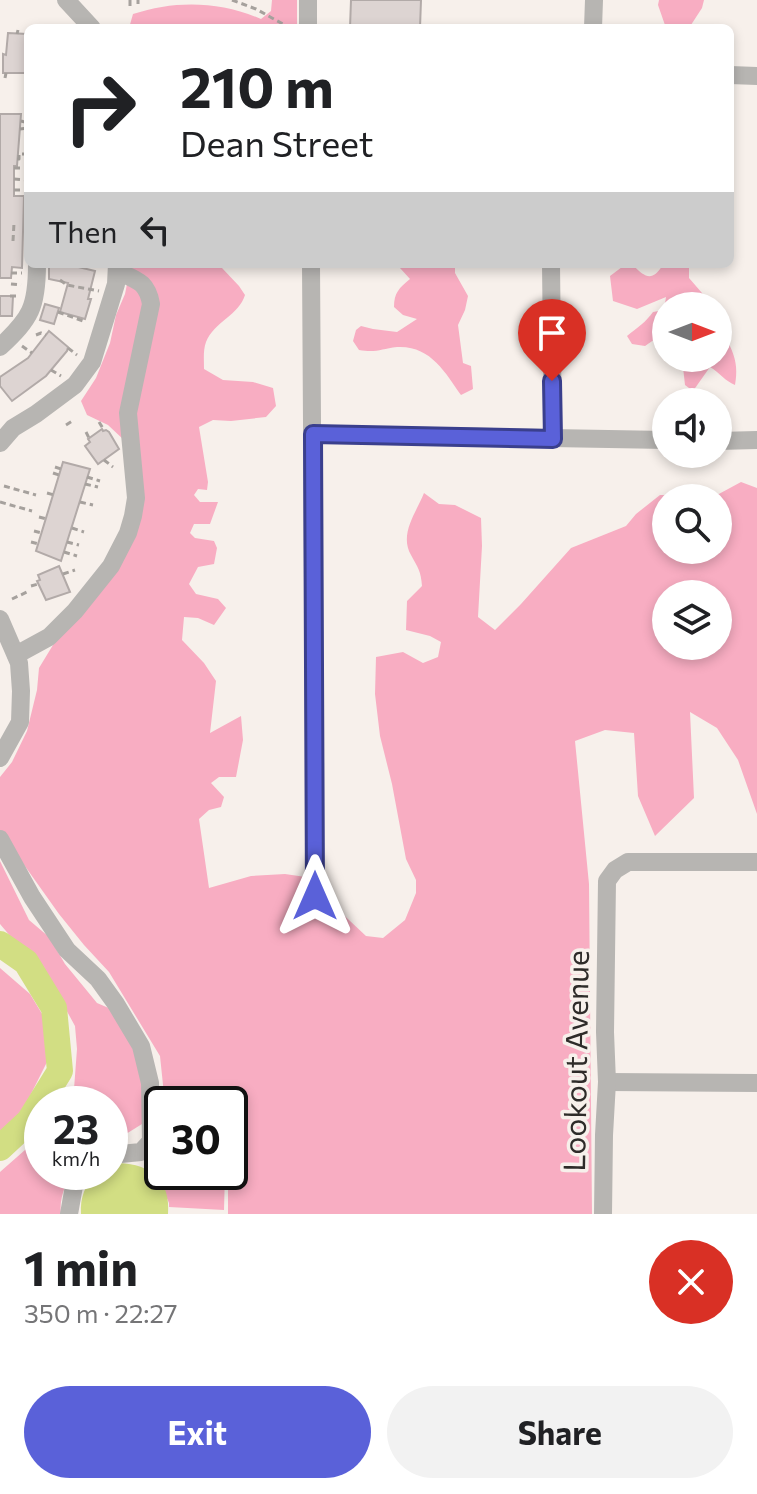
<!DOCTYPE html>
<meta charset="utf-8">
<style>
body{margin:0;font-family:Commissioner,sans-serif;background:#f2f2f2;color:#202124;height:100vh;display:flex;flex-direction:column;font-size:30px;white-space:nowrap}
*{box-sizing:border-box;margin:0}
p{font-size:26px;color:#757577}
.icon{flex:none;width:44px;height:44px;fill:none;stroke:currentColor;stroke-width:2;stroke-linecap:round;stroke-linejoin:round}
.map{position:relative;height:1214px;overflow:hidden}
.drawer{display:flex;flex-direction:column;background:#fff;flex:1}
.drawer>*{flex:none}
.banner{position:absolute;left:24px;top:24px;width:710px;height:244px;border-radius:12px;box-shadow:0 4px 12px #0003;background:#fff;color:#202124;overflow:hidden}
.needle{width:52px;rotate:90deg}
.tools{position:absolute;left:652px;top:292px;display:grid;gap:16px}
.tools a{display:grid;place-items:center;width:80px;height:80px;border-radius:50%;background:#fff;box-shadow:0 4px 12px #0003;font-size:40px}
.speed{position:absolute;left:24px;top:1086px;display:flex;gap:16px;font-size:40px;font-weight:700;text-align:center}
.speed>*{display:grid;place-content:center;width:104px;height:104px;border-radius:50%;background:#fff;box-shadow:0 4px 12px #0003;line-height:1}
.speed small{font-size:20px;font-weight:400}
.speed .limit{border:4px solid #111;border-radius:12px;background:#fff;color:#111}
.pin{position:absolute;display:grid;place-items:center;width:68px;height:68px;color:#fff;margin:-82px -34px;border-radius:50% 50% 50% 0;rotate:-45deg;box-shadow:0 0 8px #0007}
.pin .icon{rotate:45deg}
.me{position:absolute;width:88px;margin:-44px;rotate:0deg;stroke-linejoin:round;filter:drop-shadow(0 0 6px #0008)}
.turn{display:flex;align-items:center;gap:28px;height:168px;padding:0 24px;font-size:36px}
.turn .icon{width:104px;height:104px;stroke-width:2.5}
.turn b{display:block;font-size:56px;line-height:68px}
.then{display:flex;align-items:center;height:76px;padding:0 24px;background:#0003;gap:16px;font-size:30px}
.round{display:grid;place-items:center;flex:none;width:84px;height:84px;border-radius:42px;background:#f2f2f2}
.head{display:flex;align-items:center;justify-content:space-between;height:136px;padding:0 24px}
h1{font-size:48px;font-weight:700;line-height:60px}
.action{display:flex;gap:16px;margin-top:auto;padding:16px 24px}
.action a{flex:1;height:92px;border-radius:48px;background:#5a61d9;color:#fff;font-size:32px;font-weight:700;line-height:92px;text-align:center}
.action a+a{background:#f2f2f2;color:#202124}
.map>svg:first-child{display:block}
</style>
<div class="map">
<svg width="757" height="1214" viewBox="0 0 757 1214">
<rect width="100%" height="100%" fill="#f7f0eb"/>
<g fill="#f8adc2" fill-rule="evenodd">
<path d="M272,0H297V28H129L133,14C175,0 220,1 261,19L271,11Z"/>
<path d="M659,0H704L702,8L689,28H666L658,5Z"/>
<path d="M131,264H225L222,268L239,286L245,295C239,315 214,322 206,342C203,350 204,360 204,369L223,380L253,382L273,388L276,406L266,417L231,421L213,420L199,427L208,482L207,490L198,489L194,495L200,502H218L210,524H194L190,533L195,538L214,541L217,548L214,564L198,567L189,584L196,594L218,599L226,608L214,625L198,618L184,617L182,640L204,663L216,681L210,733L241,716L243,740L236,777H219L211,783L224,797L221,807L209,810L199,819L209,888L251,876L285,874L326,880L333,905L366,936L383,938L405,920L416,893V880L406,859L392,784L380,736L375,694L376,657L403,652L423,663L438,657L441,642L430,636L406,630L407,601L422,586C421,571 418,568 411,555C399,534 416,513 424,493L439,504L455,505L481,518L482,546L478,617L495,630L521,604L571,548L626,526L636,514L660,495H717L741,482L757,488V814L738,760L717,728L690,712L694,798L655,836L638,796L634,733L605,730L575,741L589,884L592,1214H228V1172H230V1104H165L160,1056L109,972L84,945L59,914L0,831V777L12,762L27,731L37,690L39,668L53,645L131,541L125,441L108,425L87,415L81,401L96,378L110,343L116,315L125,294ZM666,498H718V550H666ZM666,594H718V646H666Z"/>
<path d="M400,264H455V273L468,296L465,310L458,325L463,363L471,366L473,389L461,395C445,372 430,345 397,347C381,349 376,353 359,350L353,341L356,330L361,326L373,329L397,332L417,319L403,315L394,307C394,293 399,288 410,279L400,268Z"/>
<path d="M661,264H692L689,267V278L702,293L709,306H666V342L658,337L645,346L632,344L627,336C637,328 646,322 653,312L664,310L666,297L637,309L613,301L610,276L622,267L634,266C645,278 653,281 662,266Z"/>
<path d="M718,324C730,346 740,359 735,385C725,381 720,373 710,367L693,391L685,385L682,358H718Z"/>
<path d="M0,861L29,920L49,937L65,964L97,1003L111,1009L134,1051L145,1085L142,1124L126,1134L124,1143L110,1147V1104H69L74,1089L77,1049L75,1026L63,1004L44,979L33,960L17,944L0,924Z"/>
<path d="M0,968L30,994L47,1022L52,1052L19,1118L0,1139Z"/>
<path d="M42,1135V1172H73C65,1184 59,1199 61,1214H0V1172Z"/>
<path d="M148,1161H162V1172H225L224,1210L169,1207V1203L158,1177L147,1168Z"/>
</g>
<path fill="#d2de83" d="M119,1163C151,1164 171,1181 168,1214H81C80,1197 85,1185 97,1172H110V1165Z"/>
<g fill="none" stroke-linecap="round" stroke-linejoin="round">
<path stroke="#d2de83" stroke-width="26" d="M0,944L26,962L54,1008L60,1071L29,1121L0,1148"/>
</g>
<g fill="#ddd4d2" stroke="#b2aaa8" stroke-width="2">
<path d="M351,0H421L420,28H350Z"/>
<path d="M8,33L27,34L28,73H3V54L6,55Z"/>
<path d="M0,114H21L17,166H14V196H24L22,268L12,267L11,278H0Z"/>
<path d="M49,264H66L95,271L88,299H91L85,319L60,312L68,283L49,279Z"/>
<path d="M0,296H13L12,316H0Z"/>
<path d="M45,304L59,308L54,324L40,320Z"/>
<path d="M49,331L68,347L67,351L46,376L12,401L0,386V377L28,358Z"/>
<path d="M102,429L103,431L106,430L109,432L119,449L98,464L85,446L90,442L88,439Z"/>
<path d="M63,462L90,469L61,561L36,551Z"/>
<path d="M59,566L70,592L46,600L37,581L40,580L38,575Z"/>
</g>
<g fill="none" stroke-linecap="round" stroke-linejoin="round">
<g stroke="#a6a19d" stroke-width="3" stroke-dasharray="6 4" stroke-linecap="butt">
<path d="M130,0V8"/>
<path d="M138,0V4"/>
<path d="M232,0L256,9L290,28"/>
<path d="M17,34L18,30"/>
<path d="M5,78L6,73"/>
<path d="M21,121L28,123"/>
<path d="M20,129L28,128"/>
<path d="M17,159H19V154H28"/>
<path d="M14,168H28"/>
<path d="M14,179L28,180"/>
<path d="M14,190H28"/>
<path d="M13,241L14,223"/>
<path d="M11,273H22"/>
<path d="M60,280L67,285L99,291"/>
<path d="M11,284L21,285"/>
<path d="M10,296H19"/>
<path d="M58,312L86,322"/>
<path d="M36,335L41,333L46,335"/>
<path d="M22,346L32,353"/>
<path d="M68,348L77,355"/>
<path d="M51,370L61,376"/>
<path d="M99,422L104,430"/>
<path d="M66,425L74,420"/>
<path d="M86,432L89,438"/>
<path d="M104,460L113,467"/>
<path d="M55,467L61,469"/>
<path d="M53,473L59,475"/>
<path d="M87,477L100,481"/>
<path d="M85,484L98,487"/>
<path d="M4,486L36,495"/>
<path d="M47,493L54,495"/>
<path d="M0,502L32,511"/>
<path d="M80,502L93,505"/>
<path d="M39,517L47,519"/>
<path d="M72,528L84,532"/>
<path d="M34,531L42,533"/>
<path d="M31,542L39,544"/>
<path d="M67,542L79,545"/>
<path d="M64,552L77,556"/>
<path d="M63,574L75,570"/>
<path d="M31,586L38,584"/>
<path d="M12,599L27,592"/>
</g>
<g stroke="#b7b5b2" stroke-width="18">
<path d="M66,0L92,28"/>
<path d="M308,0V28"/>
<path d="M593,28L594,0"/>
<path d="M730,75L757,76"/>
<path d="M311,264L315,896"/>
<path d="M551,264L553,439"/>
<path d="M0,347C31,318 37,307 37,264"/>
<path d="M313,434L666,440"/>
<path d="M718,441L757,440"/>
<path d="M0,443L13,428L36,414L75,385L92,362L116,284L117,264"/>
<path d="M0,619L19,663L21,691L20,722L0,758"/>
<path d="M16,655L49,637L75,611L111,566L128,533L133,516L136,498L128,413L151,304C147,281 136,280 117,271"/>
<path d="M0,839L32,897L67,950L98,979L116,1004L141,1046L150,1083L151,1141L141,1152L110,1155"/>
<path d="M607,1082L757,1083"/>
<path d="M69,1214L74,1186L83,1172"/>
<path d="M603,1214L604,1135L607,1082L605,1032L607,881L615,870L628,862H757"/>
</g>
</g>
<g fill="none" stroke-linecap="round" stroke-linejoin="round">
<g stroke="#3a3f8d" stroke-width="20">
<path id="route" d="M315,896L313,434L553,439L552,381"/>
</g>
<use href="#route" stroke="#5a61d9" stroke-width="14"/>
</g>
<g text-anchor="middle" stroke-width="7" stroke-linejoin="round" paint-order="stroke">
<g font-size="30" fill="#2e2b29" stroke="#f7f0eb">
<text transform="translate(577 1061) rotate(-89)" y="10">Lookout Avenue</text>
</g>
</g>
</svg>
<div class="tools">
<a><svg class="needle" viewBox="-14 -14 28 28"><path d="M0-13l5 13h-10z" fill="#e53935"/><path d="M0 13l5-13h-10z" fill="#757577"/></svg></a>
<a><svg class="icon" aria-label="sound" viewBox="0 0 24 24"><path d="M4 9h4l5-4v14l-5-4H4zM17 9q2 3 0 6"/></svg></a>
<a><svg class="icon" aria-label="search" viewBox="0 0 24 24"><circle cx="10" cy="10" r="6"/><path d="M15 15l6 6"/></svg></a>
<a><svg class="icon" aria-label="layers" viewBox="0 0 24 24"><path d="M12 4l9 5-9 5-9-5zM3 14l9 5 9-5"/></svg></a>
</div>
<div class="speed"><div>23<small>km/h</small></div><div class="limit">30</div></div>
<div class="pin" style="left:552px;top:381px;background:#d93025"><svg class="icon" aria-label="arrive" viewBox="0 0 24 24"><path d="M6 21V4h12l-3 4 3 4H6"/></svg></div>
<svg class="me" style="left:315px;top:896px" viewBox="-20 -20 40 40"><path d="M0-17L14 15 0 8-14 15z" fill="#5a61d9" stroke="#fff" stroke-width="4"/></svg>
<div class="banner">
<div class="turn"><svg class="icon" aria-label="right" viewBox="0 0 24 24"><path d="M7 20v-9h11M14 6l5 5-5 5"/></svg><div><b>210 m</b>Dean Street</div></div>
<div class="then">Then<svg class="icon" aria-label="left" viewBox="0 0 24 24"><path d="M17 20v-9H6M10 6l-5 5 5 5"/></svg></div>
</div>
</div>
<section class="drawer">
<div class="head"><div><h1>1 min</h1><p>350 m · 22:27</p></div><a class="round" style="background:#d93025;color:#fff"><svg class="icon" aria-label="close" viewBox="0 0 24 24"><path d="M6 6l12 12M18 6L6 18"/></svg></a></div>
<div class="action"><a>Exit</a><a>Share</a></div>
</section>
